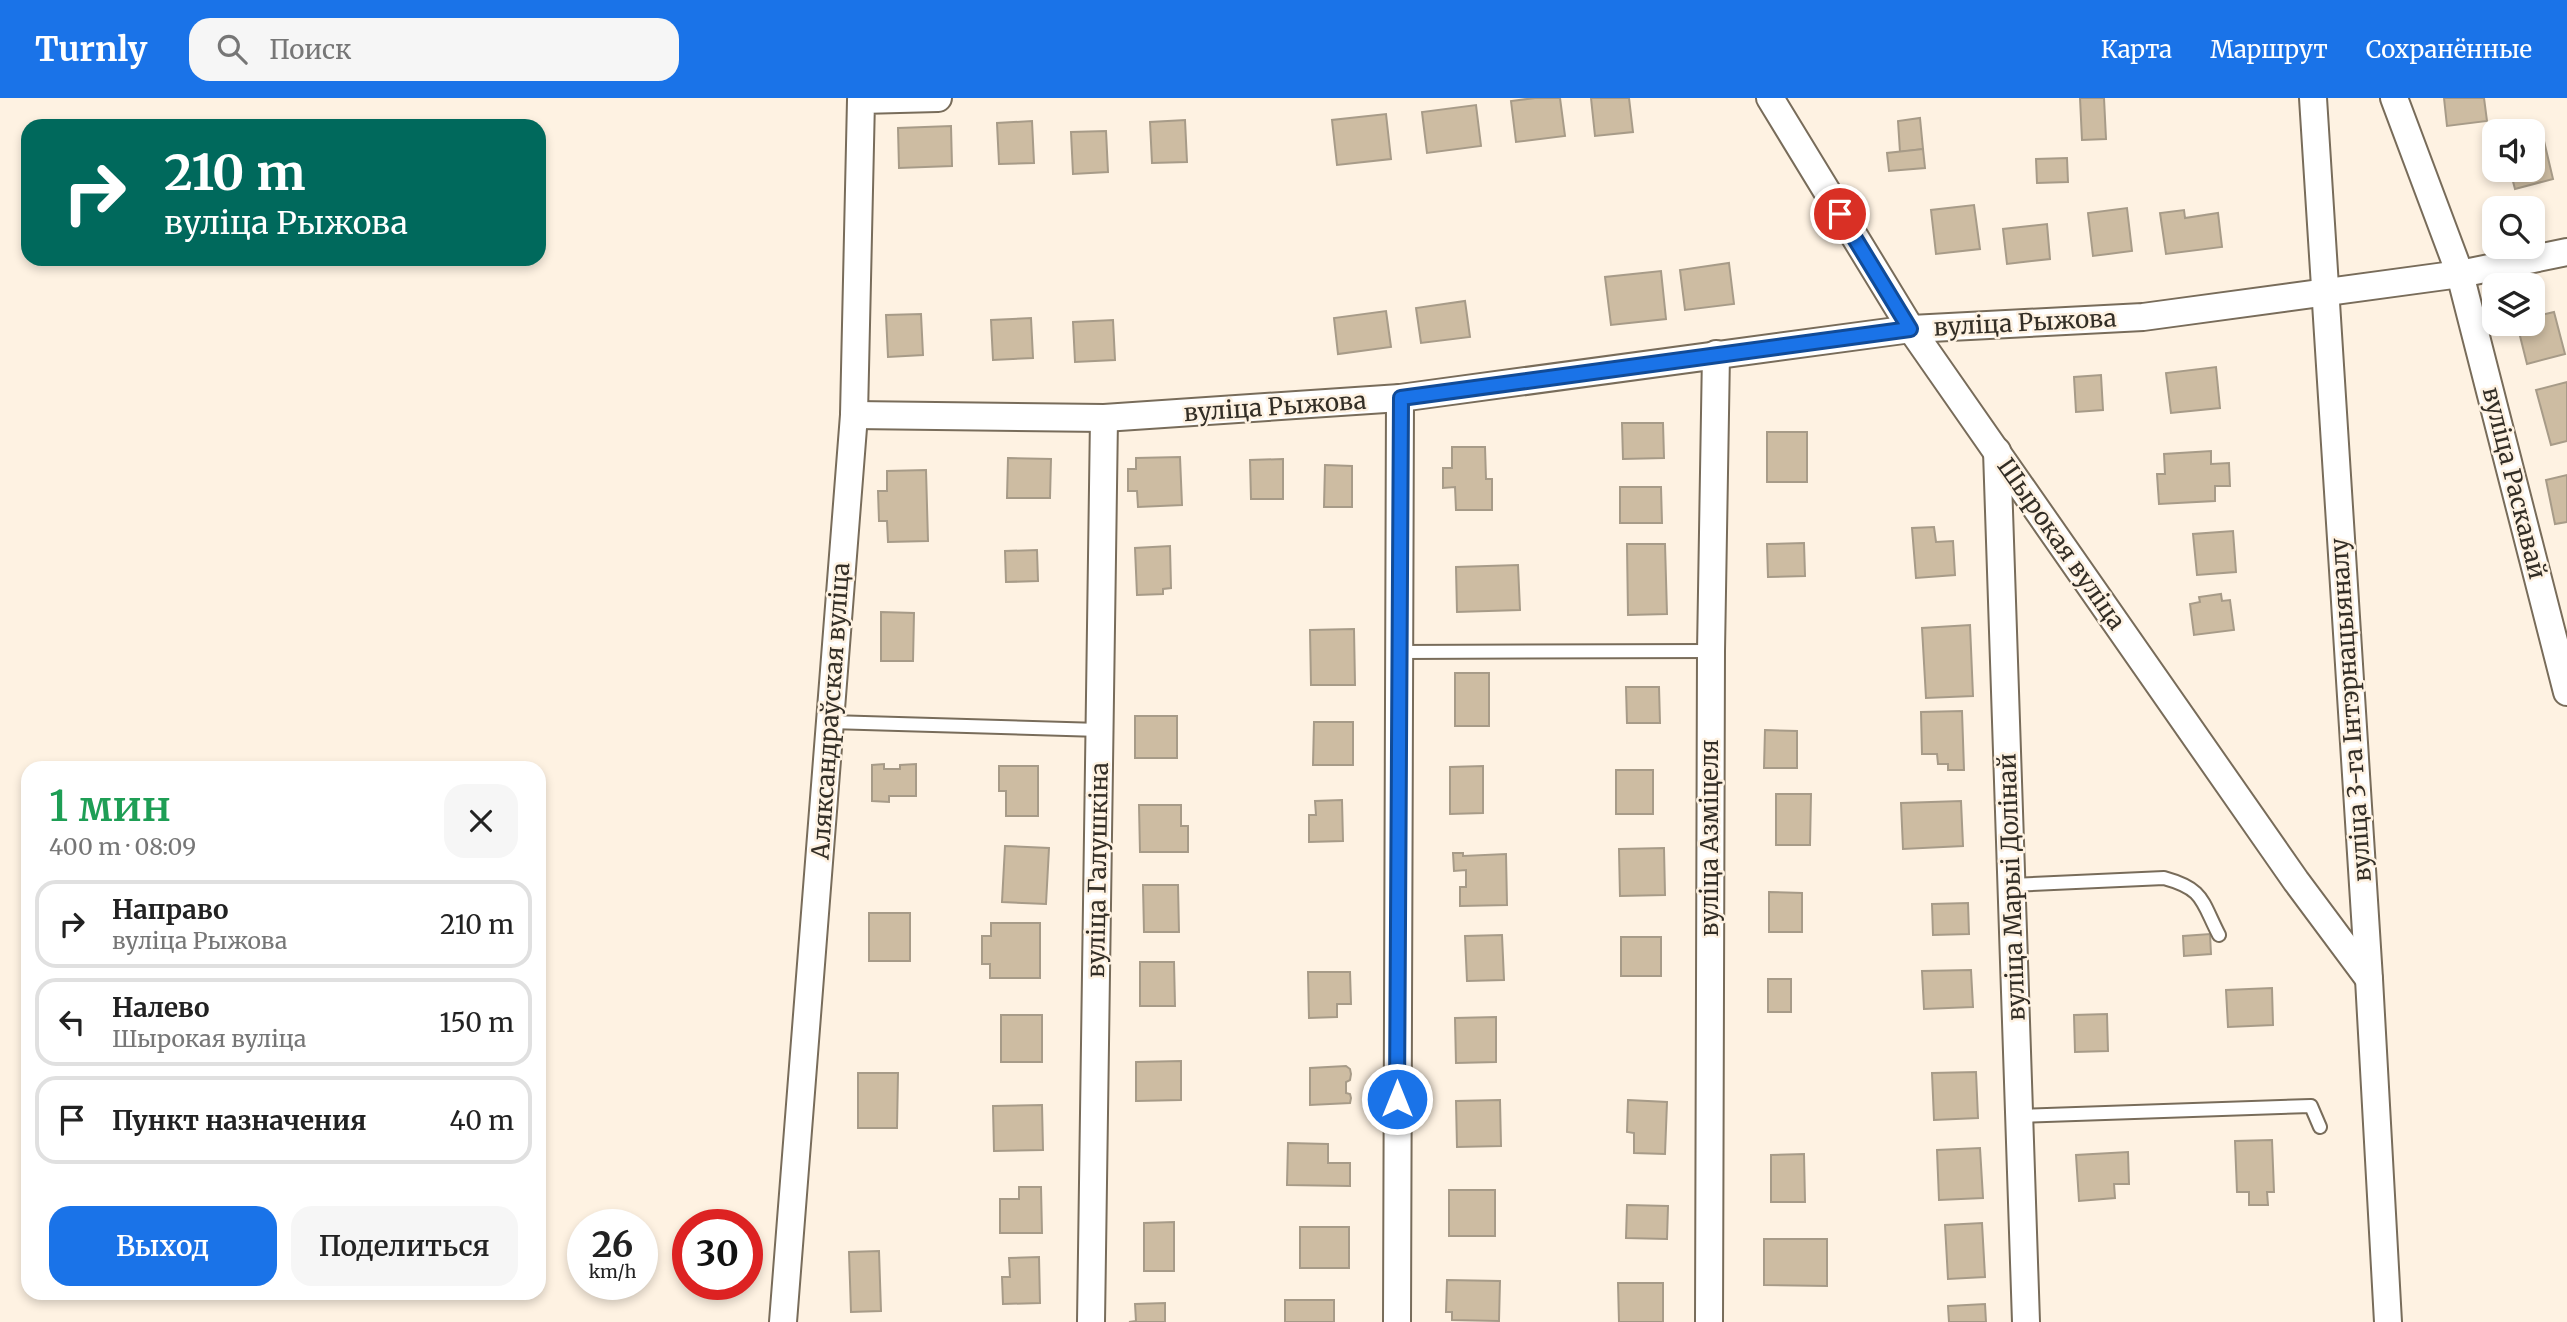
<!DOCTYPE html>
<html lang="ru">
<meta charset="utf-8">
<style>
body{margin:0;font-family:Merriweather,serif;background:#f6f6f6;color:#222;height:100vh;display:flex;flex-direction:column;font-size:26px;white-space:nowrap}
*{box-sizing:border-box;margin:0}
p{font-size:23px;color:#767676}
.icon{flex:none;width:38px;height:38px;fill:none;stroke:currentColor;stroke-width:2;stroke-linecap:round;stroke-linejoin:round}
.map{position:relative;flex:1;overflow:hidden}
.sheet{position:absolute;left:21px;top:663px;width:525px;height:539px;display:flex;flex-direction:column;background:#fff;border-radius:21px;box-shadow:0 4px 10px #0003}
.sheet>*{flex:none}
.banner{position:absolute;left:21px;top:21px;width:525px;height:147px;border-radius:21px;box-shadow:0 4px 10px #0003;background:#00695c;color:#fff;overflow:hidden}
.fabs{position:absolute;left:2482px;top:21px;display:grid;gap:14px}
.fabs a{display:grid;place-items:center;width:63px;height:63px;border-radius:14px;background:#fff;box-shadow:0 4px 10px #0003;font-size:35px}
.speed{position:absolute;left:567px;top:1111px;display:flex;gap:14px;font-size:35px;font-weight:700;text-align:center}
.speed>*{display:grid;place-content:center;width:91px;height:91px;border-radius:50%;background:#fff;box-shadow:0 4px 10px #0003;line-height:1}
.speed small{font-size:18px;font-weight:400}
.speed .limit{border:10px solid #d22;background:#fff;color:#111}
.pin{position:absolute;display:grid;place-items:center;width:60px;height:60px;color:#fff;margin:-30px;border:4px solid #fff;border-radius:50%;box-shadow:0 2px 7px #0007}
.me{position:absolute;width:77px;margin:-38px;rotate:0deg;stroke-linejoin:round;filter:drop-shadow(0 0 5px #0008)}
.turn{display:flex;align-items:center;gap:24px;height:147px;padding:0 28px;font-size:32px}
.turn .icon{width:91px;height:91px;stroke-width:2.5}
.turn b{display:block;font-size:49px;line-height:60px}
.round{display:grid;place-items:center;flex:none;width:74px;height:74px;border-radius:21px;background:#f6f6f6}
.headline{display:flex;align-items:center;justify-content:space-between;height:119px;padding:0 28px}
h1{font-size:42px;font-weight:600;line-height:52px;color:#1e9e55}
.primary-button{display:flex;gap:14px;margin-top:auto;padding:14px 28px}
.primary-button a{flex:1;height:80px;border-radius:21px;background:#1a73e8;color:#fff;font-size:28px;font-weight:600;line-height:80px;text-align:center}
.primary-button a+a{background:#f6f6f6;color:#222}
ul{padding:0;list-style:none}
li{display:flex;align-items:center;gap:21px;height:88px;margin:0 14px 10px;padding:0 14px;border:4px solid #e0e0e0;border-radius:21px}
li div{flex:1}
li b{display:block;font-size:26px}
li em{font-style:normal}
header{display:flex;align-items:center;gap:42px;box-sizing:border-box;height:98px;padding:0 35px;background:#1a73e8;color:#fff}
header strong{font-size:33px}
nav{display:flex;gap:38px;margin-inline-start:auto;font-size:24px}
.search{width:490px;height:63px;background:#f6f6f6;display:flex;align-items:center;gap:18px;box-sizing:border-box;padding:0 24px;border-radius:21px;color:#767676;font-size:26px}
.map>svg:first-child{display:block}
</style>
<header>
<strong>Turnly</strong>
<div class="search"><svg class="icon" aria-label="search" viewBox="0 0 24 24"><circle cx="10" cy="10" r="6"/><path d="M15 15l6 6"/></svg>Поиск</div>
<nav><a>Карта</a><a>Маршрут</a><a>Сохранённые</a></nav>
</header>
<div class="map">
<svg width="2567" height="1224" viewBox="0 0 2567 1224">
<rect width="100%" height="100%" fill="#fef2e2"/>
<g fill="#cdbca2" stroke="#a79b88" stroke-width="2">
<path d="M1535,0H1560L1565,38L1516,44L1511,3Z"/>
<path d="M1591,0H1629L1633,34L1595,38Z"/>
<path d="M2080,0H2104L2106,41L2082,42Z"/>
<path d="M2444,0H2484L2487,23L2447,28Z"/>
<path d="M1476,7L1481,48L1427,55L1422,14Z"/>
<path d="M1386,16L1391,61L1337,67L1332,22Z"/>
<path d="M1920,20L1923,51L1900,54L1898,23Z"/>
<path d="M1185,22L1187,64L1152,65L1150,24Z"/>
<path d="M1032,23L1034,65L999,66L997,25Z"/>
<path d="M951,28L952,68L899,70L898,30Z"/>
<path d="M1106,33L1108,74L1073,76L1071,34Z"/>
<path d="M2544,43L2553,81L2515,91L2510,72H2532V46Z"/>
<path d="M1923,51L1925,70L1889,73L1887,55Z"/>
<path d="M2067,60L2068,84L2037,85L2036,61Z"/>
<path d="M1974,107L1980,151L1936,156L1931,112Z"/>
<path d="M2127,110L2132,153L2093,158L2088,115Z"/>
<path d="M2184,112L2185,120L2218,115L2222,149L2166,156L2160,115Z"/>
<path d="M2047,126L2050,161L2007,166L2003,131Z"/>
<path d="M1729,165L1734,206L1685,212L1680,172Z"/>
<path d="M1661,173L1666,221L1611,227L1605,179Z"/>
<path d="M1465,203L1470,239L1421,245L1416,210Z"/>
<path d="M1386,213L1391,249L1338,256L1334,220Z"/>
<path d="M2554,214L2565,256L2527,266L2517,226H2532V219Z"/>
<path d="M921,216L923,257L888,259L886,217Z"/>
<path d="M1031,220L1033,260L993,262L991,222Z"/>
<path d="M1113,222L1115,262L1075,264L1073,224Z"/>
<path d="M2216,269L2220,310L2171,315L2166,275Z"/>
<path d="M2101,277L2103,312L2076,314L2074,279Z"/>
<path d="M2567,284V343L2551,347L2536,292Z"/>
<path d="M1622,325H1663L1664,360L1623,361Z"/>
<rect x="1767" y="334" width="40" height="50"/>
<path d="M1452,349H1485L1486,381H1492V412H1456L1455,389L1443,390V370H1452Z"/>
<path d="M2211,353V366L2229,365L2230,388H2215V403L2159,406L2157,376H2165L2164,356Z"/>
<path d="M1180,359L1182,407L1138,409L1137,393H1128V371H1136V360Z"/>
<path d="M1008,360L1051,361L1050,400H1007Z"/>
<path d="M1283,361V401H1251L1250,362Z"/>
<path d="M1325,367L1352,368V409H1324Z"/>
<path d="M926,372L928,443L888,444L887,423H879L878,393H887V373Z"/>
<path d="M2567,377V424L2555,426L2546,382Z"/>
<path d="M1620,389H1661L1662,425H1620Z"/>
<path d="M1934,429L1936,444L1953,443L1955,477L1916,480L1912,430Z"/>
<path d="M2233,433L2236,474L2197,477L2193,436Z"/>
<path d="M1804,445L1805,478L1768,479L1767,446Z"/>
<path d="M1627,446H1665L1667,516L1628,517Z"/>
<path d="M1170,448L1171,490L1163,491V496L1137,497L1135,450Z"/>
<path d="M1037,452L1038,483L1006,484L1005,453Z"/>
<path d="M1518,467L1520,512L1457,514L1456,469Z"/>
<path d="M2221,496L2222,503L2230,502L2234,532L2194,537L2190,506L2200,504L2199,499Z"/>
<path d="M881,514L914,515L913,563H881Z"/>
<path d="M1970,527L1973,598L1926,600L1922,530Z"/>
<path d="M1354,531L1355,587H1311L1310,532Z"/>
<rect x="1455" y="575" width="34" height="53"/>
<path d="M1626,589H1659L1660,625H1627Z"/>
<path d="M1962,613L1964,672H1948V666H1938L1937,656H1922L1921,614Z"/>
<rect x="1135" y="618" width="42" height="42"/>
<path d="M1314,624H1353V667H1313Z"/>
<path d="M1765,632L1797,633V670H1764Z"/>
<path d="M884,666V671H900V667L916,666V698H889V704L872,703V667Z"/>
<path d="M999,668H1038V718H1006V693H999Z"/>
<path d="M1483,668V715L1450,716V669Z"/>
<rect x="1616" y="672" width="37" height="44"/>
<path d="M1776,696H1811L1810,747H1776Z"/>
<path d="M1342,702L1343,743L1309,744V717H1316L1315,703Z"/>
<path d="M1961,703L1963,748L1903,751L1901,705Z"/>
<path d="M1139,707H1181V728H1188V754H1140Z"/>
<path d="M1005,748L1049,750L1046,806L1002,804Z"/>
<path d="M1664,750L1665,797L1620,798L1619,751Z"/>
<path d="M1453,755H1463V758L1506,756L1507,807L1460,808V789H1466V772L1454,773Z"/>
<path d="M1143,787H1178L1179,834H1144Z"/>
<path d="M1769,794L1802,795V834H1769Z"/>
<path d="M1968,805L1969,836L1933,837L1932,806Z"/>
<rect x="869" y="815" width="41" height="48"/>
<path d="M991,825H1040V880H990V866H982V838H991Z"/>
<path d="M2210,836L2211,856L2184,858L2183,838Z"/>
<path d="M1502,837L1504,882L1467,883L1465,838Z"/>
<rect x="1621" y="839" width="40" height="39"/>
<path d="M1140,864H1174L1175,908H1140Z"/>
<path d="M1971,872L1973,909L1924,911L1922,873Z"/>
<path d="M1308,874H1350L1351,906H1337V919L1309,920Z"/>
<rect x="1768" y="881" width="23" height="33"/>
<path d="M2272,890L2273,927L2228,929L2226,892Z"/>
<path d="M2107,916L2108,953L2075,954L2074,917Z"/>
<rect x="1001" y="917" width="41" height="47"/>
<path d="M1496,919V964L1456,965L1455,920Z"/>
<path d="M1181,963V1002L1136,1003V964Z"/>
<path d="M1346,968L1350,971L1351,976L1350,982L1346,984V995L1350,996L1351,1000L1350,1005L1310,1007V970Z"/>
<path d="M1976,974L1978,1020L1934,1022L1932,975Z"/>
<path d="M858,975H898L897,1030H858Z"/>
<path d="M1500,1002L1501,1048L1457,1049L1456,1003Z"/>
<path d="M1628,1002L1667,1004L1665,1056L1634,1055V1035L1627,1034Z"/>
<path d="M1042,1007L1043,1052L994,1053L993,1008Z"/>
<path d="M2272,1042L2274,1094H2267L2268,1107H2249V1094H2237L2235,1043Z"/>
<path d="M1288,1045L1328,1046V1065H1350V1088L1287,1087Z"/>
<path d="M1980,1050L1983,1100L1939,1102L1937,1052Z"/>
<path d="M2128,1054L2129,1086H2114L2115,1100L2079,1103L2076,1057Z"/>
<path d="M1804,1056L1805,1104H1771V1057Z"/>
<path d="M1019,1089H1041L1042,1135H1000V1101H1019Z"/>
<rect x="1449" y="1092" width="46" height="46"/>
<path d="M1627,1107L1668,1108L1667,1141L1626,1140Z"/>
<path d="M1174,1124V1173H1144V1125Z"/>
<path d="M1982,1125L1985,1179L1948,1181L1945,1127Z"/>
<rect x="1300" y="1129" width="49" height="41"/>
<path d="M1764,1141H1827V1188L1764,1187Z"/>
<path d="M879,1153L881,1213L851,1214L849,1154Z"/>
<path d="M1039,1159L1040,1205L1003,1206L1002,1179H1010L1009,1160Z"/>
<path d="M1447,1182L1500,1183L1499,1223L1452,1222V1214H1446Z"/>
<path d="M1618,1185H1663V1224H1619Z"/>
<rect x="1285" y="1202" width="49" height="22"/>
<path d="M1165,1205V1224H1129L1136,1223L1135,1206Z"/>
<path d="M1985,1206L1986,1224H1949L1948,1208Z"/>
</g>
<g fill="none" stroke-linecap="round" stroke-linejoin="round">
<g stroke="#786c5a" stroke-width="16">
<g id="lane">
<path d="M1399,554L1711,553"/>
<path d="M830,624L1100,632"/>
<path d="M2011,787L2164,780C2204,791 2201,802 2219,837"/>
<path d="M2019,1018L2311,1008L2320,1029"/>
</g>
</g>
<g stroke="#786c5a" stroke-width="30">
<g id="street">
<path d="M1770,0L1911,231L2296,783L2369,881"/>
<path d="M2313,0L2369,881L2388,1224"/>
<path d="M2394,0L2460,176L2567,594"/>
<path d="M854,317L1104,320L1400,300L1911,231L2143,219L2460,176L2567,154"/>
<path d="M1997,353L2026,1224"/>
<path d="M783,1224L854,317L861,2L938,0"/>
<path d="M1091,1224L1104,320"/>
<path d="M1397,1224L1400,300"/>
<path d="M1709,1224L1711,553L1716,256"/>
</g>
</g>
<use href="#lane" stroke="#fff" stroke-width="12"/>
<use href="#street" stroke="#fff" stroke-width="26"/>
</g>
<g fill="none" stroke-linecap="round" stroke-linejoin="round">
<g stroke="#114b97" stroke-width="18">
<path id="route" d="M1397,1001L1401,300L1910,231L1840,116"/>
</g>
<use href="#route" stroke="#1a73e8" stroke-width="12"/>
</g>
<g text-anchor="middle" stroke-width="5" stroke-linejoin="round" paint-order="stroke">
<g font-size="24" fill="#332e26" stroke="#fef2e2">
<text transform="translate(2025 225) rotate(-3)" y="8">вуліца Рыжова</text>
<text transform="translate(1275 309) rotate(-4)" y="8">вуліца Рыжова</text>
<text transform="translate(2514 385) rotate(76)" y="8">вуліца Раскавай</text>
<text transform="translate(2061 446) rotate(55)" y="8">Шырокая вуліца</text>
<text transform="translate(2351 612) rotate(-94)" y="8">вуліца 3-га Інтэрнацыяналу</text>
<text transform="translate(831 613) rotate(-86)" y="8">Аляксандраўская вуліца</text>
<text transform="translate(1710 740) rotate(-90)" y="8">вуліца Азміцеля</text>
<text transform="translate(1098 772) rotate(-89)" y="8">вуліца Галушкіна</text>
<text transform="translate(2012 789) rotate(-92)" y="8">вуліца Марыі Долінай</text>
</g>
</g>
</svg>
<div class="fabs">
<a><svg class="icon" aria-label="sound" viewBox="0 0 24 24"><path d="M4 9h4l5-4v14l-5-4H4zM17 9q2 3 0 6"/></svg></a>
<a><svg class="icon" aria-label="search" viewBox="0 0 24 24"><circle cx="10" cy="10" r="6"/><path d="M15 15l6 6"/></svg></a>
<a><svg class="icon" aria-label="layers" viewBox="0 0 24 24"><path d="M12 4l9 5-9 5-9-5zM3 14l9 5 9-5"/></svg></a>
</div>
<div class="speed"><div>26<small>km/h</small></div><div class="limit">30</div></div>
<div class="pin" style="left:1840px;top:116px;background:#d93025"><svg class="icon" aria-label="arrive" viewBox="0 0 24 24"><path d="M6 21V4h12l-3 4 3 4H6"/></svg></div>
<svg class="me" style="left:1397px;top:1001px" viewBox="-20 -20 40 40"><circle r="17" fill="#1a73e8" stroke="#fff" stroke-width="3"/><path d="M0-11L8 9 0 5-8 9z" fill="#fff"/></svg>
<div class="banner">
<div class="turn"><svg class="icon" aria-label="right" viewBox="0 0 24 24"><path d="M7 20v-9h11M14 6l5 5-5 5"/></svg><div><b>210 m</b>вуліца Рыжова</div></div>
</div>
<section class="sheet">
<div class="headline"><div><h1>1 мин</h1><p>400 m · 08:09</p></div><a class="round"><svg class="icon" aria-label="close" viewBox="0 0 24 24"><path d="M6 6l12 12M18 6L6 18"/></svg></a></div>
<ul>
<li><svg class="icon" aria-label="right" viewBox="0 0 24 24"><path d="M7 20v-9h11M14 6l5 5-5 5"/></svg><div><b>Направо</b><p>вуліца Рыжова</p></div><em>210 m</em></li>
<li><svg class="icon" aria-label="left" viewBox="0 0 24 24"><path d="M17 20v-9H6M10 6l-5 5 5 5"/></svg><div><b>Налево</b><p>Шырокая вуліца</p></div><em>150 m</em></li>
<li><svg class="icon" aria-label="arrive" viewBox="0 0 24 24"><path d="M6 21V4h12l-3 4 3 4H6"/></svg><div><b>Пункт назначения</b></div><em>40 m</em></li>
</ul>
<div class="primary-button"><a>Выход</a><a>Поделиться</a></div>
</section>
</div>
